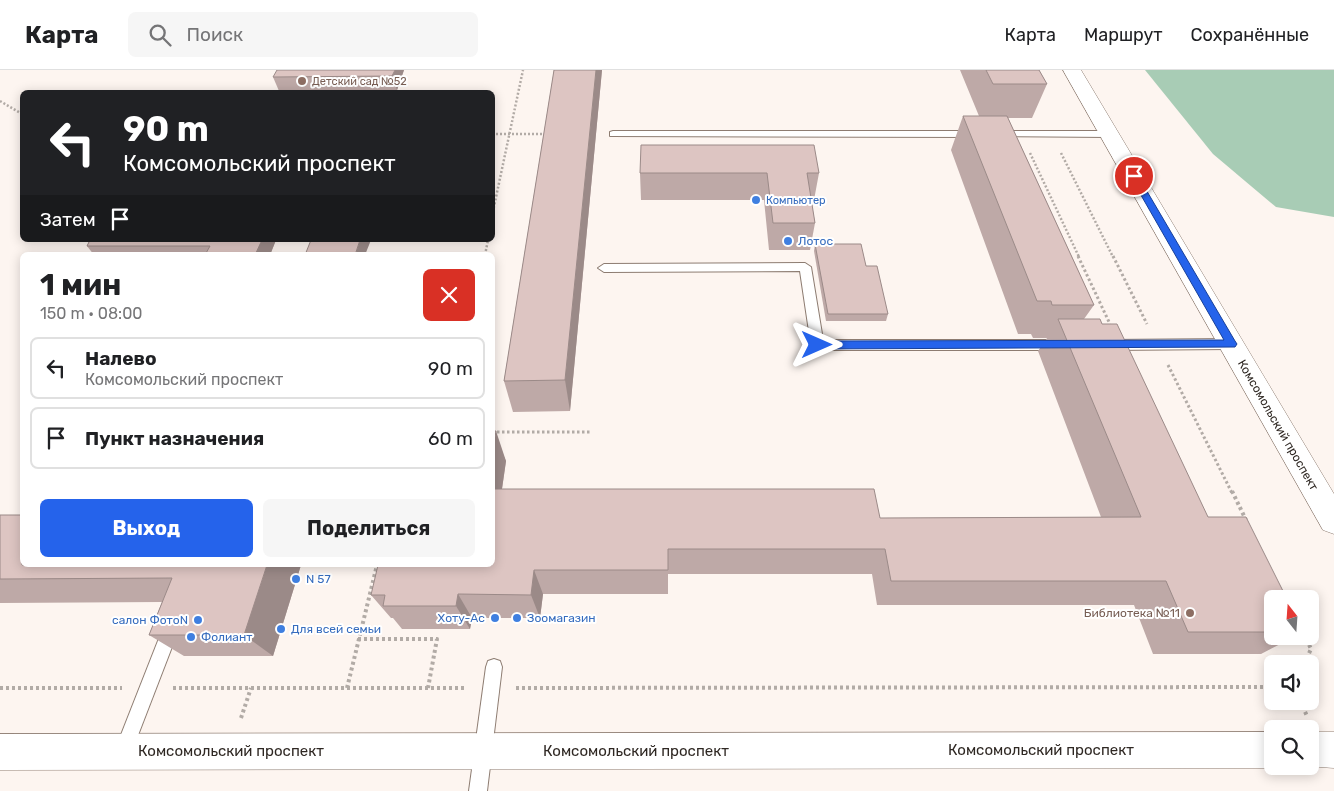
<!DOCTYPE html>
<html lang="ru">
<meta charset="utf-8">
<style>
body{margin:0;font-family:Rubik,sans-serif;background:#f6f6f6;color:#202124;height:100vh;display:flex;flex-direction:column;font-size:19px;white-space:nowrap}
*{box-sizing:border-box;margin:0}
p{font-size:16px;color:#757577}
.icon{flex:none;width:28px;height:28px;fill:none;stroke:currentColor;stroke-width:2;stroke-linecap:round;stroke-linejoin:round}
.map{position:relative;flex:1;overflow:hidden}
.side{position:absolute;left:20px;top:182px;width:475px;height:315px;display:flex;flex-direction:column;background:#fff;border-radius:8px;box-shadow:0 2px 12px #0003}
.side>*{flex:none}
.top-card{position:absolute;left:20px;top:20px;width:475px;height:152px;border-radius:8px;box-shadow:0 2px 12px #0003;background:#202124;color:#fff;overflow:hidden}
.needle{width:32px;rotate:343deg}
.controls{position:absolute;left:1264px;top:520px;display:grid;gap:10px}
.controls a{display:grid;place-items:center;width:55px;height:55px;border-radius:8px;background:#fff;box-shadow:0 2px 12px #0003;font-size:25px}
.pin{position:absolute;display:grid;place-items:center;width:42px;height:42px;color:#fff;margin:-21px;border:2px solid #fff;border-radius:50%;box-shadow:0 1px 5px #0007}
.me{position:absolute;width:55px;margin:-28px;rotate:90deg;stroke-linejoin:round;filter:drop-shadow(0 0 4px #0008)}
.turn{display:flex;align-items:center;gap:18px;height:105px;padding:0 20px;font-size:22px}
.turn .icon{width:65px;height:65px;stroke-width:2.5}
.turn b{display:block;font-size:35px;line-height:42px}
.then{display:flex;align-items:center;height:48px;padding:0 20px;background:#0003;gap:10px;font-size:19px}
.round{display:grid;place-items:center;flex:none;width:52px;height:52px;border-radius:8px;background:#f6f6f6}
.headline{display:flex;align-items:center;justify-content:space-between;height:85px;padding:0 20px}
h1{font-size:30px;font-weight:700;line-height:38px}
.primary-button{display:flex;gap:10px;margin-top:auto;padding:10px 20px}
.primary-button a{flex:1;height:58px;border-radius:8px;background:#2563eb;color:#fff;font-size:20px;font-weight:700;line-height:58px;text-align:center}
.primary-button a+a{background:#f6f6f6;color:#202124}
ul{padding:0;list-style:none}
li{display:flex;align-items:center;gap:15px;height:62px;margin:0 10px 8px;padding:0 10px;border:2px solid #e0e0e0;border-radius:8px}
li div{flex:1}
li b{display:block;font-size:19px}
li em{font-style:normal}
header{display:flex;align-items:center;gap:30px;box-sizing:border-box;height:70px;padding:0 25px;background:#fff;border-bottom:1px solid #e0e0e0}
header strong{font-size:24px}
nav{display:flex;gap:28px;margin-inline-start:auto;font-size:18px}
.search{width:350px;height:45px;background:#f6f6f6;display:flex;align-items:center;gap:12px;box-sizing:border-box;padding:0 18px;border-radius:8px;color:#757577;font-size:19px}
.map>svg:first-child{display:block}
</style>
<header>
<strong>Карта</strong>
<div class="search"><svg class="icon" aria-label="search" viewBox="0 0 24 24"><circle cx="10" cy="10" r="6"/><path d="M15 15l6 6"/></svg>Поиск</div>
<nav><a>Карта</a><a>Маршрут</a><a>Сохранённые</a></nav>
</header>
<div class="map">
<svg width="1334" height="721" viewBox="0 0 1334 721">
<rect width="100%" height="100%" fill="#fdf5f0"/>
<path fill="#a8ccb5" d="M1145,0H1334V147L1276,137L1213,84Z"/>
<g fill="none" stroke-linecap="round" stroke-linejoin="round">
<g stroke="#8d7c71" stroke-width="2">
<g id="service">
<path d="M613,61H975L980,64L975,67L610,66V62Z"/>
<path d="M996,61H1109L1114,64L1109,67L993,66L991,64Z"/>
<path d="M805,193L811,197L823,270H1061L1065,272L1067,275L1065,278L1061,280H817L813,278L811,275L800,201L604,202L598,198L604,194Z"/>
<path d="M1231,269L1235,271L1237,274L1235,277L1231,279L1108,280L1104,278L1102,275L1104,272L1108,270Z"/>
<path d="M169,556L175,558L177,564L130,686L124,689L118,686L115,680L163,558Z"/>
<path d="M494,589L500,591L502,597L487,721H469L486,597L488,591Z"/>
</g>
</g>
<g stroke="#8d7c71" stroke-width="1">
<g id="minor">
<path d="M1063,0H1081L1334,424V464L1323,460Z"/>
<path d="M1272,662V696H1276L1272,698L0,700V664Z"/>
<path d="M1310,662H1334V698L1306,696H1310Z"/>
</g>
</g>
<g stroke="#b2aba6" stroke-width="2.5" stroke-dasharray="2 2" stroke-linecap="butt">
<path d="M0,31L22,44"/>
<path d="M492,64H547"/>
<path d="M1030,83L1079,187"/>
<path d="M1061,83L1113,187"/>
<path d="M492,146L523,0"/>
<path d="M485,185L488,170"/>
</g>
<g stroke="#b2aba6" stroke-width="3" stroke-dasharray="2.5 2.5" stroke-linecap="butt">
<path d="M1078,186L1110,254"/>
<path d="M1113,186L1147,254"/>
<path d="M1168,295L1232,423"/>
<path d="M492,362H592"/>
</g>
<g stroke="#b2aba6" stroke-width="4" stroke-dasharray="3 3" stroke-linecap="butt">
<path d="M1232,421L1246,450"/>
<path d="M358,569H437L428,618"/>
<path d="M1304,594L1311,579L1305,566"/>
<path d="M0,618H122"/>
<path d="M173,618H467"/>
<path d="M347,618L377,495"/>
<path d="M516,618L1272,617"/>
<path d="M1300,631L1307,646"/>
<path d="M241,648L251,618"/>
</g>
<use href="#service" fill="#fff" fill-rule="evenodd"/>
<use href="#minor" fill="#fff" fill-rule="evenodd"/>
</g>
<g fill="#bea9a7">
<path d="M404,0L397,20L279,21L273,7Z"/>
<path d="M554,0H602L570,341L513,342L504,311Z"/>
<path d="M960,0H1039L1047,14L1032,48H1008L1094,235L1084,249L1208,447L1272,529V566H1296L1261,584H1153L1134,535H877L872,504H668V524H543L540,548H472L470,559H402L393,548H391L371,525L492,361L506,391L502,419L880,448L1101,447L1038,281L1047,268H1033L1031,264H1018L951,80L963,46H979Z"/>
<path d="M640,103H819L814,130H811L815,153L810,180H769L764,130H641Z"/>
<path d="M90,170H276L270,185H94L87,176Z"/>
<path d="M815,174L866,196L888,244L886,251H826L814,181Z"/>
<path d="M0,445L22,495H301L273,586H184L149,565L162,532L0,533Z"/>
</g>
<g fill="#9b8a88">
<path d="M395,0H404L397,20L392,6Z"/>
<path d="M596,0H602L570,341L565,310Z"/>
<path d="M262,170H276L270,185H255Z"/>
<path d="M360,170H371L365,185H355Z"/>
<path d="M496,361L506,391L498,446L492,433V385Z"/>
<path d="M267,495H301L273,586L244,565Z"/>
<path d="M534,500L543,524L540,548L531,525Z"/>
<path d="M458,524L472,548L470,559L456,536Z"/>
</g>
<g fill="#ddc5c2" stroke="#9b8a88">
<path d="M277,0H395L392,6L273,7Z"/>
<path d="M554,0H596L565,310L504,311Z"/>
<path d="M986,0H1039L1047,14H993Z"/>
<path d="M963,46H1007L1094,235H1052L1051,231H1037Z"/>
<path d="M641,75H814L819,103H807L815,153H773L767,103H640Z"/>
<path d="M90,170H262L255,185H205L210,176H87Z"/>
<path d="M311,170H360L355,185H305Z"/>
<path d="M815,174H861L866,196H877L888,244H828Z"/>
<path d="M1058,249H1100L1102,254H1117L1208,447H1246L1287,529H1272V562H1188L1166,511H891L885,479H668V500H534L531,525L458,524L456,536H383L385,525H371L378,495H492V419H874L880,448L1141,447Z"/>
<path d="M492,361H496L492,385Z"/>
<path d="M0,445H22V495H267L244,565H149L172,508L0,509Z"/>
</g>
<path fill="#2563eb" stroke="#184099" d="M1134,104L1138,106L1235,271L1237,274L1235,277L817,279L812,275L817,271L1224,270L1130,106Z"/>
<g fill="#8d6e63" stroke="#fff" stroke-width="2">
<circle cx="302" cy="11" r="5"/>
<circle cx="1190" cy="543" r="5"/>
</g>
<g fill="#3f7fe0" stroke="#fff" stroke-width="2">
<circle cx="756" cy="130" r="5"/>
<circle cx="788" cy="171" r="5"/>
<circle cx="296" cy="509" r="5"/>
<circle cx="495" cy="548" r="5"/>
<circle cx="517" cy="548" r="5"/>
<circle cx="198" cy="550" r="5"/>
<circle cx="281" cy="559" r="5"/>
<circle cx="191" cy="567" r="5"/>
</g>
<g text-anchor="middle" stroke-width="4" stroke-linejoin="round" paint-order="stroke">
<g font-size="11" fill="#785e54" stroke="#fff" text-anchor="start">
<text x="312" y="15">Детский сад №52</text>
</g>
<g font-size="11" fill="#366cbe" stroke="#fff" text-anchor="start">
<text x="766" y="134">Компьютер</text>
</g>
<g font-size="12" fill="#366cbe" stroke="#fff" text-anchor="start">
<text x="798" y="175">Лотос</text>
<text x="306" y="513">N 57</text>
<text x="485" y="552" text-anchor="end">Хоту-Ас</text>
<text x="527" y="552">Зоомагазин</text>
<text x="188" y="554" text-anchor="end">салон ФотоN</text>
<text x="291" y="563">Для всей семьи</text>
<text x="201" y="571">Фолиант</text>
</g>
<g font-size="12" fill="#2f2823" stroke="#fff">
<text transform="translate(1278 355) rotate(60)" y="4">Комсомольский проспект</text>
</g>
<g font-size="12" fill="#785e54" stroke="#fff" text-anchor="end">
<text x="1180" y="547">Библиотека №11</text>
</g>
<g font-size="15" fill="#2f2823" stroke="#fff">
<text x="1041" y="685">Комсомольский проспект</text>
<text x="231" y="686">Комсомольский проспект</text>
<text x="636" y="686">Комсомольский проспект</text>
</g>
</g>
</svg>
<div class="controls">
<a><svg class="needle" viewBox="-14 -14 28 28"><path d="M0-13l5 13h-10z" fill="#e53935"/><path d="M0 13l5-13h-10z" fill="#757577"/></svg></a>
<a><svg class="icon" aria-label="sound" viewBox="0 0 24 24"><path d="M4 9h4l5-4v14l-5-4H4zM17 9q2 3 0 6"/></svg></a>
<a><svg class="icon" aria-label="search" viewBox="0 0 24 24"><circle cx="10" cy="10" r="6"/><path d="M15 15l6 6"/></svg></a>
</div>
<div class="pin" style="left:1134px;top:106px;background:#d93025"><svg class="icon" aria-label="arrive" viewBox="0 0 24 24"><path d="M6 21V4h12l-3 4 3 4H6"/></svg></div>
<svg class="me" style="left:817px;top:275px" viewBox="-20 -20 40 40"><path d="M0-17L14 15 0 8-14 15z" fill="#2563eb" stroke="#fff" stroke-width="4"/></svg>
<div class="top-card">
<div class="turn"><svg class="icon" aria-label="left" viewBox="0 0 24 24"><path d="M17 20v-9H6M10 6l-5 5 5 5"/></svg><div><b>90 m</b>Комсомольский проспект</div></div>
<div class="then">Затем<svg class="icon" aria-label="arrive" viewBox="0 0 24 24"><path d="M6 21V4h12l-3 4 3 4H6"/></svg></div>
</div>
<section class="side">
<div class="headline"><div><h1>1 мин</h1><p>150 m · 08:00</p></div><a class="round" style="background:#d93025;color:#fff"><svg class="icon" aria-label="close" viewBox="0 0 24 24"><path d="M6 6l12 12M18 6L6 18"/></svg></a></div>
<ul>
<li><svg class="icon" aria-label="left" viewBox="0 0 24 24"><path d="M17 20v-9H6M10 6l-5 5 5 5"/></svg><div><b>Налево</b><p>Комсомольский проспект</p></div><em>90 m</em></li>
<li><svg class="icon" aria-label="arrive" viewBox="0 0 24 24"><path d="M6 21V4h12l-3 4 3 4H6"/></svg><div><b>Пункт назначения</b></div><em>60 m</em></li>
</ul>
<div class="primary-button"><a>Выход</a><a>Поделиться</a></div>
</section>
</div>
